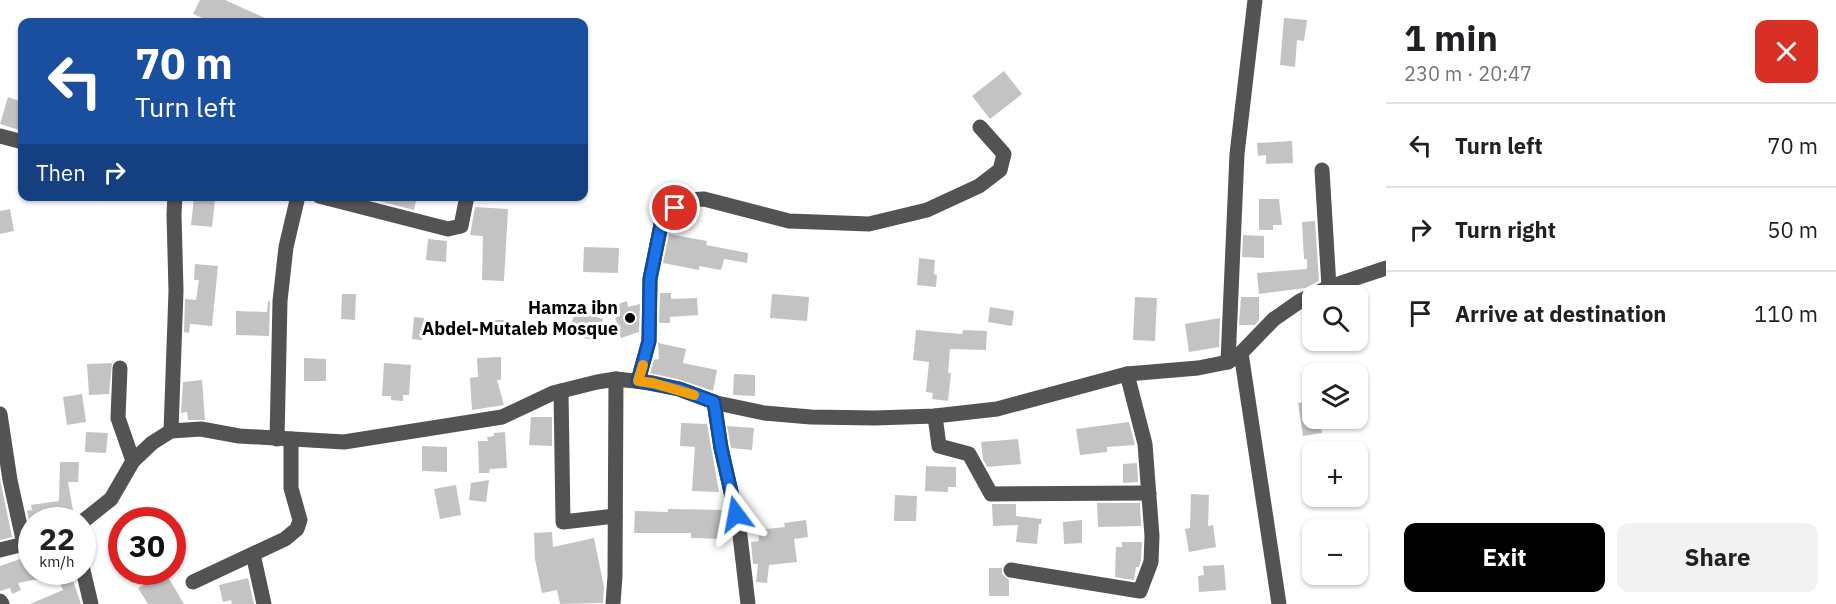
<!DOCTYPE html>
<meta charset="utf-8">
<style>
body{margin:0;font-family:"IBM Plex Sans",sans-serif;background:#f2f2f2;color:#202124;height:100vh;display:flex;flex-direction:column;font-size:22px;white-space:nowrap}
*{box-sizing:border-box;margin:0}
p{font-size:20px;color:#757577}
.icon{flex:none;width:33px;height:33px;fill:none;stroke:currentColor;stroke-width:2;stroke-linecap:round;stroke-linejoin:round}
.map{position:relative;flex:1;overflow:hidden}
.drawer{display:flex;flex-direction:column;background:#fff;width:450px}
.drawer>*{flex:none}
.hud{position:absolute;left:18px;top:18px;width:570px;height:183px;border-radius:12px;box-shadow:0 2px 4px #0004;background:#1a4fa0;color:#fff;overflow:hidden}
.buttons{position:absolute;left:1302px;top:285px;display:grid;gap:12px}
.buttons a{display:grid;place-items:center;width:66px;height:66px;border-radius:12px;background:#fff;box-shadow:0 2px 4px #0004;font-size:30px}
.speed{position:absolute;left:18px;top:507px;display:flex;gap:12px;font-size:30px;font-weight:700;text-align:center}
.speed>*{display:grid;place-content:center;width:78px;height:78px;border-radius:50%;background:#fff;box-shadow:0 2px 4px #0004;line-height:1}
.speed small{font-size:15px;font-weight:400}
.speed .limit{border:9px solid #d22;background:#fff;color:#111}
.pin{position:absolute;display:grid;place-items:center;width:51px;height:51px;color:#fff;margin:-26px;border:3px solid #fff;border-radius:50%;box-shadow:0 2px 6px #0007}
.me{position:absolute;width:66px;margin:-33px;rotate:347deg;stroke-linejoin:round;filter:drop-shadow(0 0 4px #0008)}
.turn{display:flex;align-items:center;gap:21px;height:126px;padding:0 18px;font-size:27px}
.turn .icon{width:78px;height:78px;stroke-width:2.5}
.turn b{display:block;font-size:42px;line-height:51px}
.then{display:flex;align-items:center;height:57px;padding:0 18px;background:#0003;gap:12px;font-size:22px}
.round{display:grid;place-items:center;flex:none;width:63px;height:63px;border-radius:12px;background:#f2f2f2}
.summary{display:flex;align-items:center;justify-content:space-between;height:102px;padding:0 18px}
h1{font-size:36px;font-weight:700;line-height:45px}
.cta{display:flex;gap:12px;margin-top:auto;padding:12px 18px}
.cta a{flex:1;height:69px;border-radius:12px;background:#000;color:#fff;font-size:24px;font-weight:700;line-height:69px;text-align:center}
.cta a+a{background:#f2f2f2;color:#202124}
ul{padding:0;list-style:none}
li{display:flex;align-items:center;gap:18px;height:84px;padding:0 18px;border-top:2px solid #e0e0e0}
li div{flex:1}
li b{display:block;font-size:22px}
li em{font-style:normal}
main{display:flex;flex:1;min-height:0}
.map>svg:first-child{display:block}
</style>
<main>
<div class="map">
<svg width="1386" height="604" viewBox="0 0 1386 604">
<rect width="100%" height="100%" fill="#fff"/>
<g fill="#c3c3c3">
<path d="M200,0H225L274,22H212L193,14Z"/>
<path d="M1284,18L1307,20L1304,41L1297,40L1295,67L1280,65Z"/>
<path d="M1004,71L1022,94L990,119L972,96Z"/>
<path d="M8,97L22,102V119L19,130L0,124Z"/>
<path d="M1292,141L1293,163L1266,164V155L1258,156L1257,143Z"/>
<path d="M376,196H417L414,210L375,200Z"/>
<path d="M194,198L215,200L212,227L191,225Z"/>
<path d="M1259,199H1279L1282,225H1273V230H1259Z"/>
<path d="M475,207L508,209L504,281L482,280L483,236L470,235Z"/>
<path d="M10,209L14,231L0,234V211Z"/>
<path d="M1315,221L1319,281L1305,288L1259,294L1257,273L1307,269V259H1304L1302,222Z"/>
<path d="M669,234L707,241L706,245L748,253L747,263L724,259L721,270L699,266V270L663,263Z"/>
<path d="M1243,235L1264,236V258L1242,257Z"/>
<path d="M428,239L447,241L446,262L426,260Z"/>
<path d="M584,247L619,248L618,273L583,272Z"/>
<path d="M919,258L935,260L934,274L937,275L936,287L917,285Z"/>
<path d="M195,264L218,266L212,326L190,324L189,333L184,332L185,299L196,300L199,280H194Z"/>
<path d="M660,293H671V299L697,298L698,315L670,317V323H659Z"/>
<path d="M342,294H356L355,320L341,319Z"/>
<path d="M772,294L809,297L807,321L770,318Z"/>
<path d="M1135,297L1157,298L1155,341L1133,340Z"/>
<path d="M1241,297H1259V320L1255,325H1239Z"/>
<path d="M268,301H270L269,336L236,335V311L267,312Z"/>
<path d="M627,301L628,307L640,304L639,332L621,338L612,306Z"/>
<path d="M990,307L1014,311L1012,326L988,322Z"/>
<path d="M575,311L603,319L597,341L569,334Z"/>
<path d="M414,317L424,318L422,340L412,339Z"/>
<path d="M1220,318L1219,347L1189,352L1185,324Z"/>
<path d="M494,320H511L510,333L493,332Z"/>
<path d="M916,330L962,334L963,330L987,331L986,350L950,349L948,373H951L948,401L932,399L933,393L926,392L929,362L913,360Z"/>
<path d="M658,343L686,349L683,363L717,370L713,391L681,380L650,373L654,360L659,359Z"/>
<path d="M501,357V380H497L504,405L472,410L470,378L478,377L477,358Z"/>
<path d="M304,358L326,359V381H304Z"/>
<path d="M112,363L109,394L89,395L87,364Z"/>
<path d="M384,363L411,365L409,395H403V401L391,400V396H382Z"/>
<path d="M734,374L755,375V396L733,395Z"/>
<path d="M202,380L205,420H188L187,412L181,413L183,382Z"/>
<path d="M82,394L86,422L67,425L63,397Z"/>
<path d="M1306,402L1308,412H1312V418H1319L1322,433L1303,436L1298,403Z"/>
<path d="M531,417H552V446L529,445Z"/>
<path d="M1129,422L1135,445L1107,447V452L1080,455L1076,429Z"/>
<path d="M681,423L707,424L719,492L692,491L695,447L680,446Z"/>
<path d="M727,426L754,428L752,450L731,448Z"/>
<path d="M86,432L108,433L106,453L85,452Z"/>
<path d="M505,432L507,468L490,469L489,473H479L478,441H488L487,437L494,436V433Z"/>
<path d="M1018,439L1021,464L987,467L983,459L981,442Z"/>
<path d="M422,446L447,447V472L422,471Z"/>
<path d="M60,462H79L78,482H68L74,516L73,520H32L31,532L27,511L32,510L31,505L59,501Z"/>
<path d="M1137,463L1138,482L1123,483V464Z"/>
<path d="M926,466L956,467V487H948V492L925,491Z"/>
<path d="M0,479L12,537L0,540Z"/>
<path d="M489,480L486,502L469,500L471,483Z"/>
<path d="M456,485L461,515L440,519L434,489Z"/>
<path d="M1191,494L1209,495L1208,526L1213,525L1216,547L1189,552L1185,529L1190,528Z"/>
<path d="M895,495L917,496L916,521H894Z"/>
<path d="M1097,503H1140L1141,526L1098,527Z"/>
<path d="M992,504H1016V516L1042,519L1041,524H1039L1037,544L1016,542L1018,525L993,526Z"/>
<path d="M668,509L725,510L730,539L691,538V533H634L635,511L668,512Z"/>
<path d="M806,520L808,537L794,539L797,562L769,565L767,583L756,582L758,564H753L751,542L759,541L758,530L785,527L784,523Z"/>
<path d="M1082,520V543L1064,544L1063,522Z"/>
<path d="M552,532L553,547L594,538L604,587L603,603L560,604L557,590L542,593L535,559L534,533Z"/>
<path d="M1122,542H1142L1141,560L1139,567H1136L1134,580L1115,577L1116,547H1122Z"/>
<path d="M32,555V572H54V576L18,583L21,590L12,594L10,588L0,591V566Z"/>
<path d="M1224,565L1226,590L1199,592L1198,576L1204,575L1203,566Z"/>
<path d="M989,568H1002V574L1009,580V596H989Z"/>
<path d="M55,572H70L81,604H30L63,590Z"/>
<path d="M165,572L184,604H148L138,588Z"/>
<path d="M248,578L254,604H232L231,600L223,602L219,585Z"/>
</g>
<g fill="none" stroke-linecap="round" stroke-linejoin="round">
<g stroke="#535353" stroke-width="15">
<path d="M0,136L19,141"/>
<path d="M1322,170L1329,287"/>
<path d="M319,196L448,229L461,226L467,196"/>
<path d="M1241,353L1279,604"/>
<path d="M1228,362L1237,154L1255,0"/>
<path d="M120,368L118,418L133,461"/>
<path d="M638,381L649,341L650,279L663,215L687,200L704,199L789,221L869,224L927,210L979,186L1000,170L1004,154L980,127"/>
<path d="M561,391L563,522L615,516"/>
<path d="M714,402L721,448L739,527L748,604"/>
<path d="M0,414L10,480L24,544"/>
<path d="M935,416L939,446L969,454L991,494L1149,493"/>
<path d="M171,431L176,291L174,214L175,196"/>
<path d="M277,439L280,301L286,247L298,196"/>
<path d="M82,522L111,499L133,461L152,443L171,431L201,429L239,436L344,442L502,417L553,393L597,382L616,379L653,383L679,389L717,403L764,413L811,417L875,418L935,416L997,409L1127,374L1198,368L1228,362L1241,353L1274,319L1300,301L1329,287L1386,268"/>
<path d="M0,550L32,542"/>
<path d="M253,554L264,604"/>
<path d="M82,566L91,604"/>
<path d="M1011,570L1140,591L1151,562L1152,536L1145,444L1127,374"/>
<path d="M193,582L285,539L297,529L300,520L291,488V439"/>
<path d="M0,601L2,604"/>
<path d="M613,604L615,576L616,379"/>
</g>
</g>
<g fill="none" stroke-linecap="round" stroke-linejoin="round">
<g stroke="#114b97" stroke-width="15">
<path id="route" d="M675,208L663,215L650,279L649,341L638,381L679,389L714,402L721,448L736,514"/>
</g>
<use href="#route" stroke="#1a73e8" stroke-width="10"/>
<path stroke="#f59e0b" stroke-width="10" d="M643,365L638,381L653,383L694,395"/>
</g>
<circle fill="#000" stroke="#fff" stroke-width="2" cx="630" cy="318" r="6"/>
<g text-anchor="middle" stroke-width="6" stroke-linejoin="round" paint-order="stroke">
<g font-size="18" font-weight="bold" fill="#000" stroke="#fff" text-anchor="end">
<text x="618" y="314">Hamza ibn<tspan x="618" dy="21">Abdel-Mutaleb Mosque</tspan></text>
</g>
</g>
</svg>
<div class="buttons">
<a><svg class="icon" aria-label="search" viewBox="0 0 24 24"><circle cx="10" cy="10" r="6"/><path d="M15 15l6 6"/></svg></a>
<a><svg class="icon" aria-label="layers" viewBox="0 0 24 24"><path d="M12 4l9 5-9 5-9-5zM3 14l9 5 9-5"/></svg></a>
<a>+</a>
<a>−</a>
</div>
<div class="speed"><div>22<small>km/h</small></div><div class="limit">30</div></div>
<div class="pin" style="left:675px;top:208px;background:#d93025"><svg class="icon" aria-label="arrive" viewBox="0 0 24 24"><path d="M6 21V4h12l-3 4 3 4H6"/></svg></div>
<svg class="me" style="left:736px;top:514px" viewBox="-20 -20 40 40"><path d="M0-17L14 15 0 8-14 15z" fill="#1a73e8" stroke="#fff" stroke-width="4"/></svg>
<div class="hud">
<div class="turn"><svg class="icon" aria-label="left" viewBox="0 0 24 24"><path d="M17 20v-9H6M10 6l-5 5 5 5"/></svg><div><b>70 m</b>Turn left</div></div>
<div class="then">Then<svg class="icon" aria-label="right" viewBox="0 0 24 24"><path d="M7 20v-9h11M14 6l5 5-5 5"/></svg></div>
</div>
</div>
<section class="drawer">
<div class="summary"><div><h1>1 min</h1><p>230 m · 20:47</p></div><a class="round" style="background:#d93025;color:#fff"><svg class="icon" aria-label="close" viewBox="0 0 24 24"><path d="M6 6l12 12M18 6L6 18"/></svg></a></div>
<ul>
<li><svg class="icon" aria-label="left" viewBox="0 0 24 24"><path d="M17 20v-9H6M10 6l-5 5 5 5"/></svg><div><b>Turn left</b></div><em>70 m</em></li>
<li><svg class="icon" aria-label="right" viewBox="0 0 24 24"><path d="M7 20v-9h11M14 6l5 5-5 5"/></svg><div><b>Turn right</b></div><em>50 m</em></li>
<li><svg class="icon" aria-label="arrive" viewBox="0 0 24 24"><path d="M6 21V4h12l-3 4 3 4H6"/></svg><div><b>Arrive at destination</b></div><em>110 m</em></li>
</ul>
<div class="cta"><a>Exit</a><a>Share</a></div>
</section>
</main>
